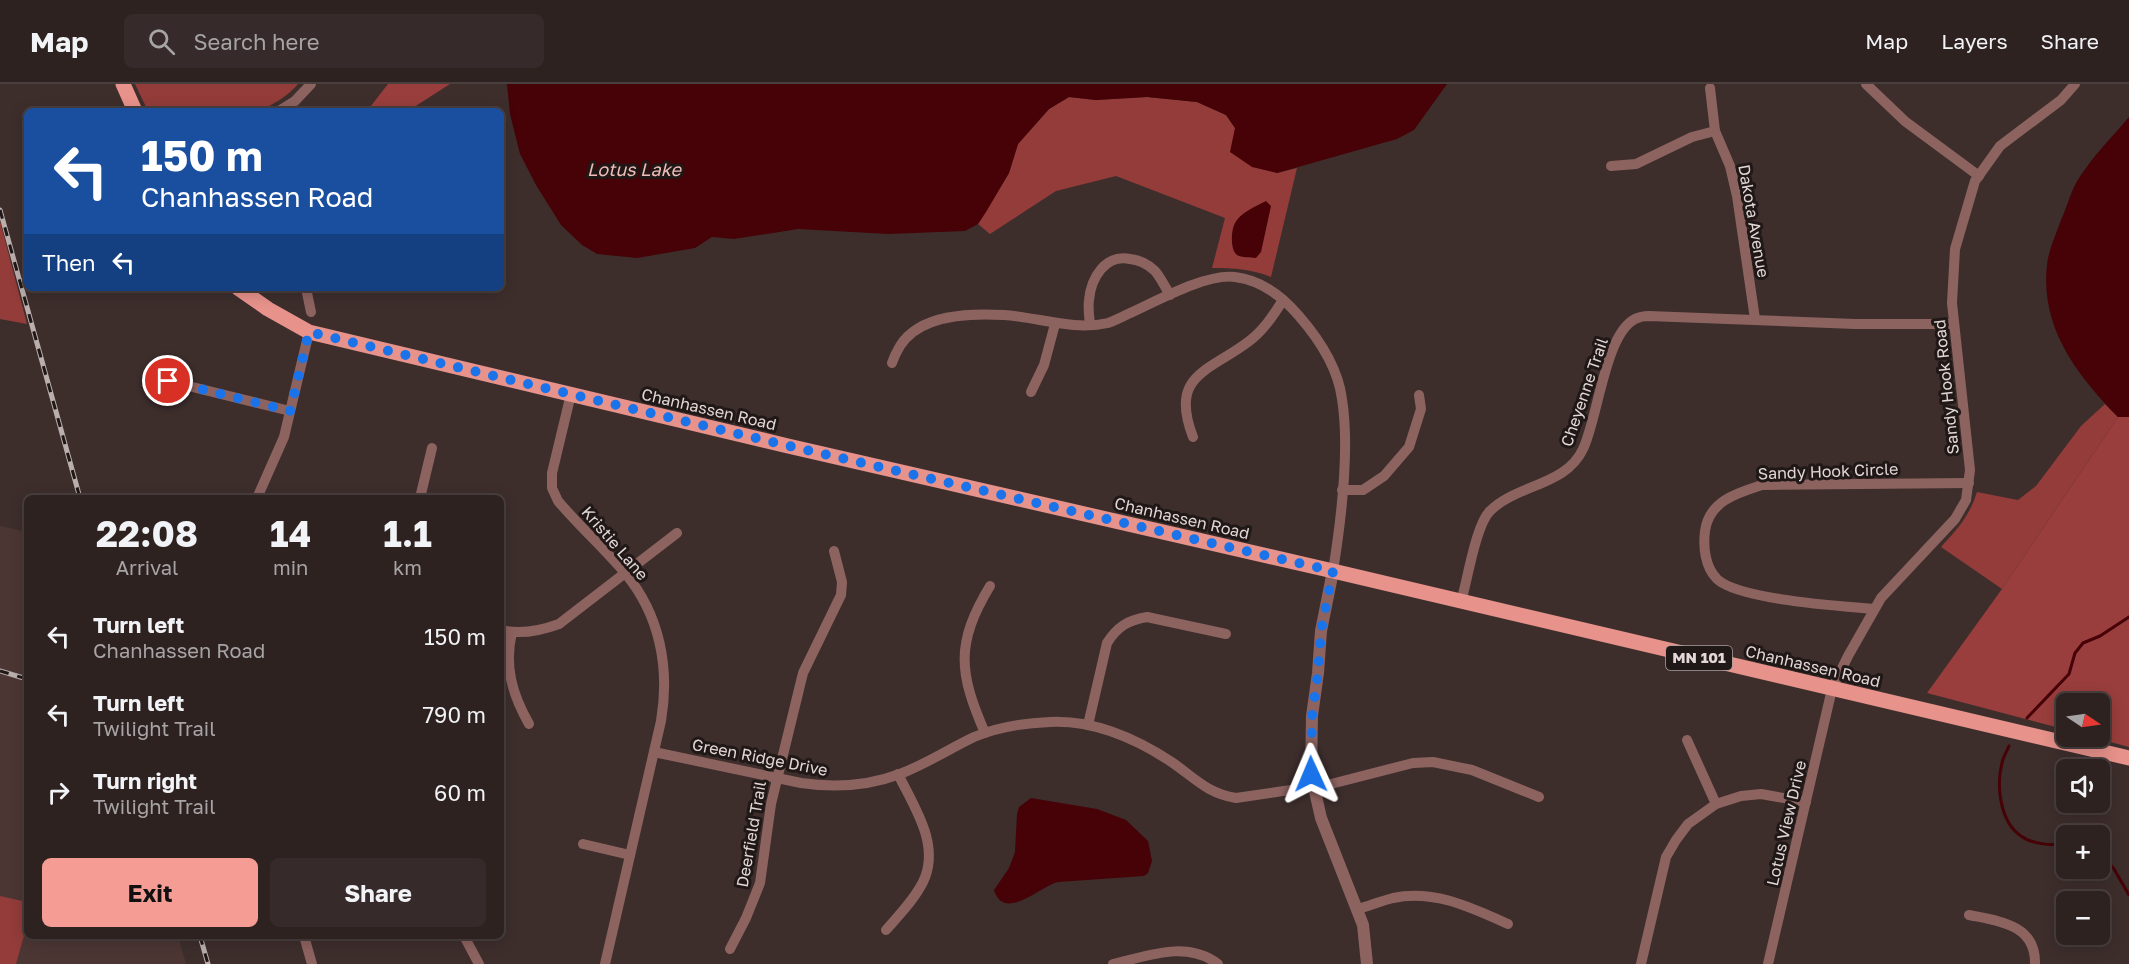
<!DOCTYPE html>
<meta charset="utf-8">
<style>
body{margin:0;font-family:"Golos Text",sans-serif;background:#362a2a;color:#f1f3f6;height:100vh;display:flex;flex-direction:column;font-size:22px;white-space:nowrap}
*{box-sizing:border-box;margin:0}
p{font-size:20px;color:#a7a4a5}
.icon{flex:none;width:33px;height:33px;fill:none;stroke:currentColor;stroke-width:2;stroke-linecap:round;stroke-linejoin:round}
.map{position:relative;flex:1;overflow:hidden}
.details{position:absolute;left:24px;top:411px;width:480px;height:444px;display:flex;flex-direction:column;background:#2e2221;border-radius:9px;box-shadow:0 3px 15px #0003,0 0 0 2px #493f3f}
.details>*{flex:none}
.hud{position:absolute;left:24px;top:24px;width:480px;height:183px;border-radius:9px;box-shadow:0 3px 15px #0003,0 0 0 2px #493f3f;background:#1a4fa0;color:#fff;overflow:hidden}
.needle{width:39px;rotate:103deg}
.fabs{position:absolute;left:2056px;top:609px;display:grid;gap:12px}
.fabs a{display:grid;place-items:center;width:54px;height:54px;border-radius:9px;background:#2e2221;box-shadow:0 3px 15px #0003,0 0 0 2px #493f3f;font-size:30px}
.pin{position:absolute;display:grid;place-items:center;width:51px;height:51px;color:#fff;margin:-26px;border:3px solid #fff;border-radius:50%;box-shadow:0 2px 6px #0007}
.me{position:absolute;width:66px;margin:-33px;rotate:359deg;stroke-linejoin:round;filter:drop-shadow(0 0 4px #0008)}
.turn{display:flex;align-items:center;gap:21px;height:126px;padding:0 18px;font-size:27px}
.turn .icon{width:78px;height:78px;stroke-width:2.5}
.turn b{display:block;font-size:42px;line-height:51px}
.then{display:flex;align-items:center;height:57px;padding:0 18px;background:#0003;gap:12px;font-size:22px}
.eta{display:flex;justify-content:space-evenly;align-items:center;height:102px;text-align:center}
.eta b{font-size:36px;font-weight:700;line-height:42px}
.cta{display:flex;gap:12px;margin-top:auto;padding:12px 18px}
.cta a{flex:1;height:69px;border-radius:9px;background:#f59c95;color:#111;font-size:24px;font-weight:700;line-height:69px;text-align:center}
.cta a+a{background:#362a2a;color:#f1f3f6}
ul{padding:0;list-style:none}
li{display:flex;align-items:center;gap:18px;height:78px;padding:0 18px}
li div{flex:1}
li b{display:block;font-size:22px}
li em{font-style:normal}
header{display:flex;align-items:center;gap:36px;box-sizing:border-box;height:84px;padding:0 30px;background:#2e2221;border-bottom:2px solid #493f3f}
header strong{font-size:28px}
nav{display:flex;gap:33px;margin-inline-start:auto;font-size:21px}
.search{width:420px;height:54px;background:#362a2a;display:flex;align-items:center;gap:15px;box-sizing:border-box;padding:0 21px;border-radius:9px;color:#a7a4a5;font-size:22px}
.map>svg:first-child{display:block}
</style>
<header>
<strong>Map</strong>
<div class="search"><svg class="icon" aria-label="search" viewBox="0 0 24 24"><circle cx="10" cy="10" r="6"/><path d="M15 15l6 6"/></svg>Search here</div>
<nav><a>Map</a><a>Layers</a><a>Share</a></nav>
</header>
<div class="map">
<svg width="2129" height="880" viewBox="0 0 2129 880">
<rect width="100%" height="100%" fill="#3d2e2c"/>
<path fill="#4c3634" d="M0,442L27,448V852H178L186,880H0Z"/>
<g fill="#933c3a">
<path d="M135,0H298C288,12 274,20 259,27H148Z"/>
<path d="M1069,13L1096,16L1147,13L1197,18L1226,31L1235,44L1277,89L1297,84L1271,193C1251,185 1234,184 1212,184L1225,134L1116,92L1056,107L990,150L978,140L1009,89L1018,60L1049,25Z"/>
<path d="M0,137L27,240L0,235Z"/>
<path d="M2105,320L2118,333L2002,505L1941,463C1958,444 1969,433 1977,408L2018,416L2036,402L2081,342Z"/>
<path d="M0,812L27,818V841L16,880H0Z"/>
</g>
<g fill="#993e3c">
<path d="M388,0H450L408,27H367Z"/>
<path d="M2118,333H2129V663L2092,653L2100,652V620H2067V646L1927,609L2002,505Z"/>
</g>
<g fill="#460207">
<path d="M507,0H1447L1414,46L1397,55L1277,89L1252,83L1230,68L1235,44L1226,31L1197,18L1147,13L1096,16L1069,13L1049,25L1018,60L1009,89L986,128L978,140L965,147L888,150L798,145L734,155L712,153L695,164L637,174L597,170L582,161L561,141L536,101L520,70L510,30Z"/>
<path d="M2129,33V333H2118C2076,290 2040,243 2047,180C2049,165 2056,150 2061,136C2067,123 2071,106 2079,94C2093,72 2112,53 2129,33Z"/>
<path d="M1266,117L1271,122L1261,168L1256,174C1250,173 1242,174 1237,171C1230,166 1231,146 1235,139C1240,129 1256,122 1266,117Z"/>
<path d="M1031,714L1097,725L1126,736L1148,757L1152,777L1148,789L1144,792L1058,798C1042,801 1004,839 994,806L1009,784L1015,768L1017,730L1019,723Z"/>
</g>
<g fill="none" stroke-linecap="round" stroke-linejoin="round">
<g stroke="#460207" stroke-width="3">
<path d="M2027,634L2069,590L2075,569L2083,559L2100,552L2129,533"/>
<path d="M2009,662C2007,667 2003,673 2002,679C1996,702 2000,738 2021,752C2033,761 2053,761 2067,761"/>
<path d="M2100,769L2114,785L2129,811"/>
</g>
<g stroke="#8d6360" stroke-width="10">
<path d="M1866,0L1906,38L1979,92"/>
<path d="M1710,4L1715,47L1730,82L1737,112L1755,235"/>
<path d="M279,27L295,17L311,0"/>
<path d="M1611,82L1636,80L1692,53L1715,47"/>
<path d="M306,204L311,228"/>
<path d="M1090,240C1089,233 1088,224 1089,216C1091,194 1105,170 1130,175C1139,176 1148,180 1155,187C1161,194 1165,203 1170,211"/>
<path d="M892,279C894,273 897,267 900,262C920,230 970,229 1004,231C1038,233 1073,247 1108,239C1114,237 1122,233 1128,230C1155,218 1206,189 1235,193C1261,196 1282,212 1299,232C1319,255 1338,284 1342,315C1350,365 1341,437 1333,487"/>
<path d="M168,297L290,327"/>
<path d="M1031,308L1044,281L1055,240"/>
<path d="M571,310L552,389V404L558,417C579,442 604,464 625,489C660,531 670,584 661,637L605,880"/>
<path d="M1193,353C1169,291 1208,288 1248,258C1263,247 1273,232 1283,216"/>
<path d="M1342,406H1363L1384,392L1409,363L1421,325L1419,311"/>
<path d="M257,414L284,353L309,248"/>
<path d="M420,414L432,364"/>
<path d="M1461,518C1467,498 1476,440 1490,427C1517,400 1566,402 1583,365C1598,334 1605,250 1635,235C1639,233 1645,232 1649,232L1855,240H1954"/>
<path d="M1874,525C1842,522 1739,516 1717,495C1705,483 1703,463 1705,447C1709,417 1737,409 1762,401L1969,399"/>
<path d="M501,546C521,551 540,547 559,540L677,449"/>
<path d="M512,548C504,582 512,610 529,640"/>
<path d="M1088,641L1107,559C1117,543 1128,536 1147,533L1226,550"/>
<path d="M985,649C959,589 955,560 990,502"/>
<path d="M1687,656L1716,720"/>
<path d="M654,668L801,699C835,704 868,702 900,690C926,680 949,665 974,653C998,643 1023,639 1050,638C1094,636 1137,655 1173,679C1196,695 1207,709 1236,714L1331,700L1413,679L1433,678L1472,686L1539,713"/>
<path d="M583,760L630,771"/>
<path d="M1358,825C1369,822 1381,817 1393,814C1434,805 1472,824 1508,840"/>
<path d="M1969,831C1998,837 2036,840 2035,880"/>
<path d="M886,846C899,831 914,816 923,798C941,761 914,723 898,690"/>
<path d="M304,852L312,880"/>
<path d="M464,852L479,880"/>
<path d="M730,865L746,834L760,799L771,720L803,589L841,511L842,498L834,467"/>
<path d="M1113,880C1148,872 1186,856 1218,880"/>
<path d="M1641,880L1666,773L1676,756L1688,740L1716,720L1741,712L1761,710L1806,718"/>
<path d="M1768,880L1832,605L1848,572L1881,514L1955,435L1966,416L1970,386L1952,219L1955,165L1975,97L2000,62L2061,16L2075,0"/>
</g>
<path stroke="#8d6360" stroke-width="12" d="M1333,487L1321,547L1318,589L1312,632L1311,690L1321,734L1363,841L1367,880"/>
<g stroke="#e7928b" stroke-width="15">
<path d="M123,0L135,27"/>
<path d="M238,204L268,225L309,248L788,362L1333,487L2129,674"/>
</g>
<g stroke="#bbafae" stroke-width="5">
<g id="rail">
<path d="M0,126L80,414"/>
<path d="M0,587L27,595"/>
<path d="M200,852L208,880"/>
</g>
</g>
<use href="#rail" stroke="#1f1817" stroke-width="3" stroke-dasharray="9" stroke-linecap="butt"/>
</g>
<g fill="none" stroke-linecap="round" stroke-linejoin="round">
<path stroke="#1a73e8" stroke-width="10" stroke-dasharray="0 18" d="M168,297L290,327L309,248L806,366L1333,487L1321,547L1318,589L1312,632L1311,690"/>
</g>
<g text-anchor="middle" stroke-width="6" stroke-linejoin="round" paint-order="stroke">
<rect fill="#1f1817" stroke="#a89e9d" stroke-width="1.5" x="1666" y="562" width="66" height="24" rx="4.5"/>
<g font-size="15" font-weight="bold" fill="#e2d7d6">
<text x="1699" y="579">MN 101</text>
</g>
<g font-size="16" fill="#e2d7d6" stroke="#1f1817">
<text transform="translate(1754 137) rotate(80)" y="6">Dakota Avenue</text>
<text transform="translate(1946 303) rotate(-96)" y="6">Sandy Hook Road</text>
<text transform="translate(1584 308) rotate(-71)" y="6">Cheyenne Trail</text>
<text transform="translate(709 325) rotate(13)" y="6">Chanhassen Road</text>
<text transform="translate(1828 387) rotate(-2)" y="6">Sandy Hook Circle</text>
<text transform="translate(1182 434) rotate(13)" y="6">Chanhassen Road</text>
<text transform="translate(615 459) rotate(49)" y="6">Kristie Lane</text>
<text transform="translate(1813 582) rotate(13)" y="6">Chanhassen Road</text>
<text transform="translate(760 673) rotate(11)" y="6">Green Ridge Drive</text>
<text transform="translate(1786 739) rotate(-77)" y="6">Lotus View Drive</text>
<text transform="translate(751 750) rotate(-80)" y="6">Deerfield Trail</text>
</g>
<g font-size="18" font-style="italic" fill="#f0bcb7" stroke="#1f1817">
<text x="634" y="92">Lotus Lake</text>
</g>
</g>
</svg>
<div class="fabs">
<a><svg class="needle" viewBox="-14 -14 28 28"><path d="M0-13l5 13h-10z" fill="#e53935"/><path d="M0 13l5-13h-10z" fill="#a7a4a5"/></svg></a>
<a><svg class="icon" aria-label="sound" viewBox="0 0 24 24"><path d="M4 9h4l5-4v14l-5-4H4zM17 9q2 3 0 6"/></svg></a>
<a>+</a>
<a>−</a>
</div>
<div class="pin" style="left:168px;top:297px;background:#d93025"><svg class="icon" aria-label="arrive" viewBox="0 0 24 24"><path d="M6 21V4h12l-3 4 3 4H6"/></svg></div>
<svg class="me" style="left:1311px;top:690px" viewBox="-20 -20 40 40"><path d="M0-17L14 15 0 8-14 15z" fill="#1a73e8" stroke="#fff" stroke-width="4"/></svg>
<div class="hud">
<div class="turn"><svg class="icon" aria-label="left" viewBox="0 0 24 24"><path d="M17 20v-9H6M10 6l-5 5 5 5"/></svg><div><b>150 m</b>Chanhassen Road</div></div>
<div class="then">Then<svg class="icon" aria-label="left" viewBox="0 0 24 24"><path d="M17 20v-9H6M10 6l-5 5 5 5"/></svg></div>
</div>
<section class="details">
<div class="eta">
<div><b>22:08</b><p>Arrival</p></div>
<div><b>14</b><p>min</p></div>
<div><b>1.1</b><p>km</p></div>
</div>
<ul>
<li><svg class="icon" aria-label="left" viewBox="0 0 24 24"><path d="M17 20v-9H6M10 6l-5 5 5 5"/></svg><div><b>Turn left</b><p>Chanhassen Road</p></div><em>150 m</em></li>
<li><svg class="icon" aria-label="left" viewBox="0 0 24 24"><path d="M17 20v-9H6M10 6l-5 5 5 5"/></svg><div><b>Turn left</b><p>Twilight Trail</p></div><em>790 m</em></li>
<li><svg class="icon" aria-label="right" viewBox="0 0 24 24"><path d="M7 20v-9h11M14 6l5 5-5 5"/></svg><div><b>Turn right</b><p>Twilight Trail</p></div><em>60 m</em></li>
</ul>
<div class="cta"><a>Exit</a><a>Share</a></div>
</section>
</div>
